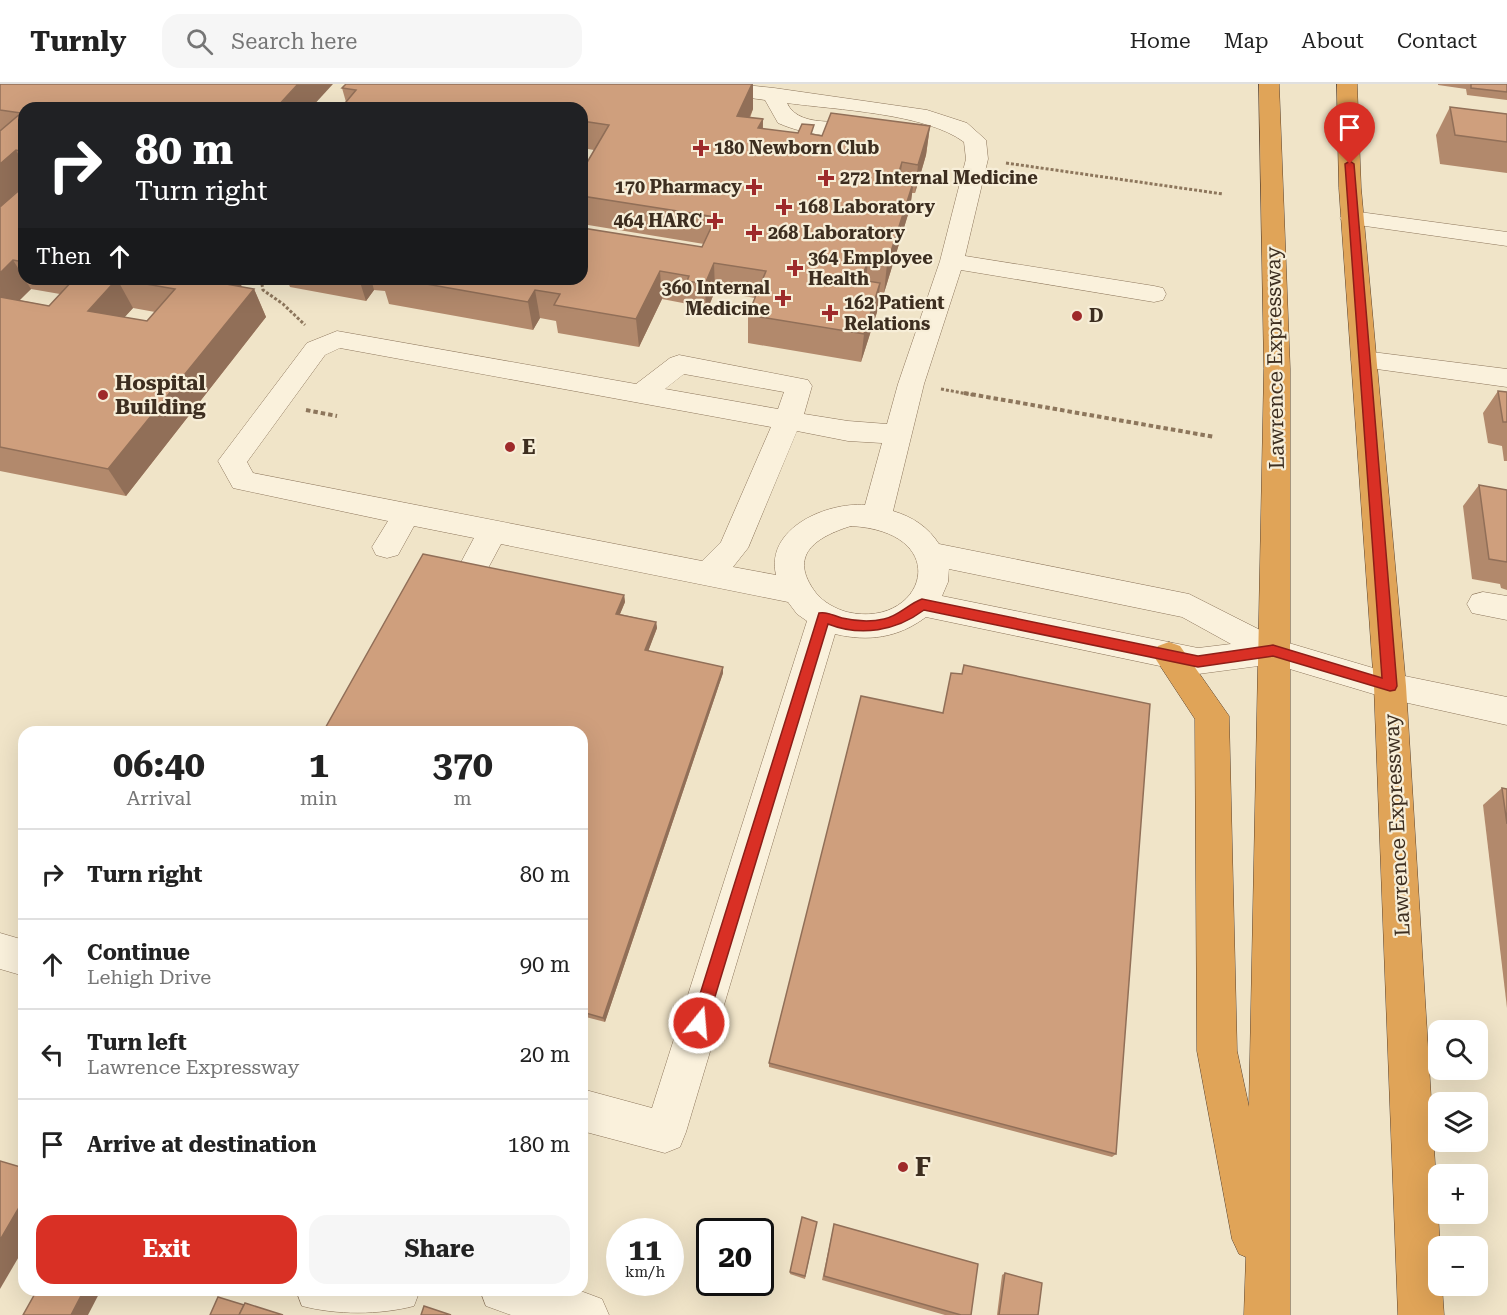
<!DOCTYPE html>
<meta charset="utf-8">
<style>
body{margin:0;font-family:"Roboto Serif",serif;background:#f6f6f6;color:#222;height:100vh;display:flex;flex-direction:column;font-size:22px;white-space:nowrap}
*{box-sizing:border-box;margin:0}
p{font-size:20px;color:#767676}
.icon{flex:none;width:33px;height:33px;fill:none;stroke:currentColor;stroke-width:2;stroke-linecap:round;stroke-linejoin:round}
.map{position:relative;flex:1;overflow:hidden}
.details{position:absolute;left:18px;top:642px;width:570px;height:570px;display:flex;flex-direction:column;background:#fff;border-radius:18px;box-shadow:0 6px 24px #0002}
.details>*{flex:none}
.banner{position:absolute;left:18px;top:18px;width:570px;height:183px;border-radius:18px;box-shadow:0 6px 24px #0002;background:#202124;color:#fff;overflow:hidden}
.fabs{position:absolute;left:1428px;top:936px;display:grid;gap:12px}
.fabs a{display:grid;place-items:center;width:60px;height:60px;border-radius:12px;background:#fff;box-shadow:0 6px 24px #0002;font-size:30px}
.speed{position:absolute;left:606px;top:1134px;display:flex;gap:12px;font-size:30px;font-weight:700;text-align:center}
.speed>*{display:grid;place-content:center;width:78px;height:78px;border-radius:50%;background:#fff;box-shadow:0 6px 24px #0002;line-height:1}
.speed small{font-size:15px;font-weight:400}
.speed .limit{border:3px solid #111;border-radius:9px;background:#fff;color:#111}
.pin{position:absolute;display:grid;place-items:center;width:51px;height:51px;color:#fff;margin:-62px -26px;border-radius:50% 50% 50% 0;rotate:-45deg;box-shadow:0 0 6px #0007}
.pin .icon{rotate:45deg}
.me{position:absolute;width:66px;margin:-33px;rotate:17deg;stroke-linejoin:round;filter:drop-shadow(0 0 4px #0008)}
.turn{display:flex;align-items:center;gap:21px;height:126px;padding:0 18px;font-size:27px}
.turn .icon{width:78px;height:78px;stroke-width:2.5}
.turn b{display:block;font-size:42px;line-height:51px}
.then{display:flex;align-items:center;height:57px;padding:0 18px;background:#0003;gap:12px;font-size:22px}
.eta{display:flex;justify-content:space-evenly;align-items:center;height:102px;text-align:center}
.eta b{font-size:36px;font-weight:700;line-height:42px}
.primary-button{display:flex;gap:12px;margin-top:auto;padding:12px 18px}
.primary-button a{flex:1;height:69px;border-radius:18px;background:#d93025;color:#fff;font-size:24px;font-weight:700;line-height:69px;text-align:center}
.primary-button a+a{background:#f6f6f6;color:#222}
ul{padding:0;list-style:none}
li{display:flex;align-items:center;gap:18px;height:90px;padding:0 18px;border-top:2px solid #e0e0e0}
li div{flex:1}
li b{display:block;font-size:22px}
li em{font-style:normal}
header{display:flex;align-items:center;gap:36px;box-sizing:border-box;height:84px;padding:0 30px;background:#fff;border-bottom:2px solid #e0e0e0}
header strong{font-size:28px}
nav{display:flex;gap:33px;margin-inline-start:auto;font-size:21px}
.search{width:420px;height:54px;background:#f6f6f6;display:flex;align-items:center;gap:15px;box-sizing:border-box;padding:0 21px;border-radius:18px;color:#767676;font-size:22px}
.map>svg:first-child{display:block}
</style>
<header>
<strong>Turnly</strong>
<div class="search"><svg class="icon" aria-label="search" viewBox="0 0 24 24"><circle cx="10" cy="10" r="6"/><path d="M15 15l6 6"/></svg>Search here</div>
<nav><a>Home</a><a>Map</a><a>About</a><a>Contact</a></nav>
</header>
<div class="map">
<svg width="1507" height="1231" viewBox="0 0 1507 1231">
<rect width="100%" height="100%" fill="#f0e4c8"/>
<g fill="none" stroke-linecap="round" stroke-linejoin="round">
<g stroke="#8d765c" stroke-width="1">
<g id="minor">
<path d="M679,0H736L774,4L927,26L967,39L986,56L988,75L965,172L1154,202L1163,204L1166,210L1163,216L1154,218L961,186L924,300L893,427C913,433 928,443 939,460L1189,510L1282,557L1390,589L1507,613V641L1390,615L1273,580L1198,590L926,533C898,554 868,558 835,550L686,1048L680,1063L665,1069L582,1047V1005L652,1024L807,537L797,530L788,518L501,460L485,490L474,494L463,490L459,482L474,454L414,442L398,471L387,474L376,471L372,463L388,437L233,404L218,377L307,259L337,247L636,300L670,274L679,271L808,296L812,302L804,330L848,337L887,340L898,300L940,177L966,75L964,58C925,29 837,26 787,19C800,48 854,33 878,39L881,44L878,49C847,56 807,52 778,39L765,16L689,6L682,4ZM340,264L771,343L721,458L702,477L253,389L247,378L325,271ZM684,290L784,308L778,325L665,305ZM797,347L848,357L882,359L865,421C827,418 765,444 776,491L733,483L748,464ZM851,442C957,448 924,546 847,528C836,525 823,518 816,509C787,471 816,453 851,442ZM949,485L1182,533L1231,560L1198,564L942,512L948,498Z"/>
<path d="M1352,127L1507,148V162L1344,139L1340,134L1344,129Z"/>
<path d="M1364,267L1507,285V303L1355,282L1351,276L1355,270Z"/>
<path d="M1483,508L1507,512V536L1472,529L1467,520L1472,511Z"/>
<path d="M0,849L24,856V892L0,885Z"/>
<path d="M296,1206H420L414,1222C380,1231 336,1231 302,1222Z"/>
<path d="M480,1206H578L602,1215L609,1231H511L486,1222Z"/>
</g>
</g>
<g stroke="#5b4430" stroke-width="1">
<g id="highway">
<path d="M1259,0H1279L1290,285V1231H1244L1246,1173L1239,1170L1232,1155L1197,967L1195,635L1153,571L1158,562L1169,558L1180,562L1229,632L1237,967L1249,1023L1264,285Z"/>
<path d="M1337,0H1357L1361,104L1406,602L1440,1162L1438,1202H1442L1444,1231H1398L1374,602L1339,104Z"/>
</g>
</g>
<g stroke="#8d765c" stroke-width="3" stroke-dasharray="3 2" stroke-linecap="butt">
<path d="M1006,79L1223,110"/>
<path d="M261,195L263,206L283,220L305,241"/>
<path d="M941,305L973,311"/>
</g>
<g stroke="#8d765c" stroke-width="4" stroke-dasharray="4.5 3" stroke-linecap="butt">
<path d="M964,309L1215,353"/>
<path d="M306,326L337,332"/>
</g>
<use href="#minor" fill="#faf1dc" fill-rule="evenodd"/>
<use href="#highway" fill="#e0a458" fill-rule="evenodd"/>
</g>
<g fill="#b2896c" fill-rule="evenodd">
<path d="M0,0L24,24V101L0,123Z"/>
<path d="M753,0V25L750,34L763,35V45L822,52L930,42L926,71L915,109H912L910,124L884,209L880,208L877,228L861,278L748,259V231L755,214L715,207L706,229L688,226V220L662,215L639,263L558,249L556,237L540,234L533,246L389,220L385,207L374,206L366,217L290,203L287,195H582L702,163L704,160L582,140V87L594,66L582,64V24L346,18L342,4Z"/>
<path d="M1438,0H1507V16L1467,11L1466,5L1438,1Z"/>
<path d="M1450,23L1507,30V89L1440,80L1436,51Z"/>
<path d="M24,102V195H242V199L241,203L254,205L266,233L126,412L0,387V123ZM31,205L60,210L49,222L19,216ZM133,224L155,228L147,237L124,233Z"/>
<path d="M1498,307L1507,308V377H1504L1502,362L1488,359L1483,329Z"/>
<path d="M1479,401L1507,406V506L1501,504L1500,500L1472,495L1463,422Z"/>
<path d="M624,511L625,518L620,530L656,538L657,544L648,567L723,583V589L605,938L582,932V648Z"/>
<path d="M1502,704L1507,705V924L1483,721Z"/>
<path d="M769,979L1116,1070L1112,1073L769,983Z"/>
<path d="M802,1133L817,1138L805,1195L790,1190Z"/>
<path d="M834,1140L971,1231H945L822,1196Z"/>
<path d="M1005,1189L1038,1231H997L1002,1191Z"/>
</g>
<g fill="#916f58">
<path d="M298,0H333L311,24H276Z"/>
<path d="M752,0H753V25L737,60V32Z"/>
<path d="M763,35L762,63L758,44Z"/>
<path d="M930,42L926,71L915,109L918,81Z"/>
<path d="M16,66L24,81V101L0,123V80Z"/>
<path d="M902,78L899,107L897,94Z"/>
<path d="M914,96L910,124L884,209L887,180Z"/>
<path d="M13,176L31,205L0,236V189Z"/>
<path d="M868,177L865,206L861,196Z"/>
<path d="M714,179L715,207L706,229L705,200Z"/>
<path d="M660,187L662,215L639,263L636,235Z"/>
<path d="M117,195L133,224L105,255L88,227Z"/>
<path d="M221,195H242V199L232,227L220,199Z"/>
<path d="M359,195H371L374,206L366,217Z"/>
<path d="M880,199L877,228L861,278L864,250Z"/>
<path d="M254,205L266,233L126,412L108,385Z"/>
<path d="M535,206L540,234L533,246L528,218Z"/>
<path d="M624,511L625,518L617,537L616,530Z"/>
<path d="M656,538L657,544L646,573L645,566Z"/>
<path d="M723,583V589L605,938L603,934Z"/>
<path d="M24,1115V1164L0,1205V1156Z"/>
<path d="M84,1206H101L88,1231H71Z"/>
</g>
<g fill="#cf9f7d" stroke="#916f58" stroke-width="1.5" fill-rule="evenodd">
<path d="M0,0H298L276,24H24V68L16,66L0,80V47L21,29L0,26Z"/>
<path d="M346,0H752L737,32L763,35L758,44L798,49L802,40L814,41L811,50L822,52L831,29L930,42L918,81L902,78L897,94L914,96L887,180L868,177L861,196L880,199L864,250L748,231L766,187L714,179L705,200L687,197L689,192L660,187L636,235L554,221L560,210L535,206L528,218L398,195H582V144L702,163L716,133L582,112V87L609,41L582,37V24H341L356,6L342,4Z"/>
<path d="M1471,0H1507V8L1471,4Z"/>
<path d="M1450,23L1507,30V58L1455,51Z"/>
<path d="M24,102V178L13,176L0,189V123Z"/>
<path d="M74,195H221L220,199L254,205L108,385L0,363V213L49,222ZM117,195L175,205L147,237L88,227Z"/>
<path d="M1498,307L1507,308V338H1503Z"/>
<path d="M1479,401L1507,406V478L1489,475Z"/>
<path d="M423,470L624,511L616,530L656,538L645,566L723,583L603,934L582,928V648H323Z"/>
<path d="M964,581L1150,620L1116,1070L769,979L861,612L943,629L951,589L962,590Z"/>
<path d="M1502,704L1507,705V740Z"/>
<path d="M0,1077L24,1084V1115L0,1156Z"/>
<path d="M802,1133L817,1138L805,1192L790,1188Z"/>
<path d="M834,1140L978,1180L971,1231H961L824,1192Z"/>
<path d="M1005,1189L1042,1199L1038,1231H999Z"/>
<path d="M37,1206H84L71,1231H23Z"/>
<path d="M218,1213L244,1221L239,1231H210Z"/>
<path d="M245,1219L283,1231H239Z"/>
<path d="M424,1222L451,1231H421Z"/>
</g>
<path fill="#d93025" stroke="#8d1f18" stroke-width="1.5" d="M1350,77L1354,80L1397,602L1395,606L1390,607L1273,572L1198,583L924,526C896,547 861,553 828,540L707,939L705,944L699,947L693,944L691,939L819,529C827,527 834,532 842,534C855,537 871,538 884,535C899,532 908,520 922,515L1198,572L1273,561L1382,594L1345,80Z"/>
<g fill="#9e2a2b" stroke="#f7eed8" stroke-width="2">
<path d="M698 55h6v6h6v6h-6v6h-6v-6h-6v-6h6z"/>
<path d="M823 85h6v6h6v6h-6v6h-6v-6h-6v-6h6z"/>
<path d="M751 94h6v6h6v6h-6v6h-6v-6h-6v-6h6z"/>
<path d="M781 114h6v6h6v6h-6v6h-6v-6h-6v-6h6z"/>
<path d="M712 128h6v6h6v6h-6v6h-6v-6h-6v-6h6z"/>
<path d="M751 140h6v6h6v6h-6v6h-6v-6h-6v-6h6z"/>
<path d="M792 175h6v6h6v6h-6v6h-6v-6h-6v-6h6z"/>
<path d="M780 205h6v6h6v6h-6v6h-6v-6h-6v-6h6z"/>
<path d="M827 220h6v6h6v6h-6v6h-6v-6h-6v-6h6z"/>
<circle cx="1077" cy="232" r="6"/>
<circle cx="103" cy="311" r="6"/>
<circle cx="510" cy="363" r="6"/>
<circle cx="903" cy="1083" r="6"/>
</g>
<g text-anchor="middle" stroke-width="4.5" stroke-linejoin="round" paint-order="stroke">
<g font-size="18" font-weight="bold" fill="#3d2e20" stroke="#f7eed8" text-anchor="start">
<text x="714" y="70">180 Newborn Club</text>
<text x="840" y="100">272 Internal Medicine</text>
<text x="742" y="109" text-anchor="end">170 Pharmacy</text>
<text x="798" y="129">168 Laboratory</text>
<text x="702" y="143" text-anchor="end">464 HARC</text>
<text x="768" y="155">268 Laboratory</text>
<text x="808" y="180">364 Employee<tspan x="808" dy="21">Health</tspan></text>
<text x="770" y="210" text-anchor="end">360 Internal<tspan x="770" dy="21">Medicine</tspan></text>
<text x="844" y="225">162 Patient<tspan x="844" dy="21">Relations</tspan></text>
<text x="1089" y="238">D</text>
</g>
<g font-size="21" fill="#3d2e20" stroke="#f7eed8">
<text transform="translate(1275 274) rotate(-91)" y="7">Lawrence Expressway</text>
<text transform="translate(1397 741) rotate(-93)" y="7">Lawrence Expressway</text>
</g>
<g font-size="21" font-weight="bold" fill="#3d2e20" stroke="#f7eed8" text-anchor="start">
<text x="115" y="306">Hospital<tspan x="115" dy="24">Building</tspan></text>
<text x="522" y="370">E</text>
</g>
<g font-size="26" font-weight="bold" fill="#3d2e20" stroke="#f7eed8" text-anchor="start">
<text x="915" y="1092">F</text>
</g>
</g>
</svg>
<div class="fabs">
<a><svg class="icon" aria-label="search" viewBox="0 0 24 24"><circle cx="10" cy="10" r="6"/><path d="M15 15l6 6"/></svg></a>
<a><svg class="icon" aria-label="layers" viewBox="0 0 24 24"><path d="M12 4l9 5-9 5-9-5zM3 14l9 5 9-5"/></svg></a>
<a>+</a>
<a>−</a>
</div>
<div class="speed"><div>11<small>km/h</small></div><div class="limit">20</div></div>
<div class="pin" style="left:1350px;top:80px;background:#d93025"><svg class="icon" aria-label="arrive" viewBox="0 0 24 24"><path d="M6 21V4h12l-3 4 3 4H6"/></svg></div>
<svg class="me" style="left:699px;top:939px" viewBox="-20 -20 40 40"><circle r="17" fill="#d93025" stroke="#fff" stroke-width="3"/><path d="M0-11L8 9 0 5-8 9z" fill="#fff"/></svg>
<div class="banner">
<div class="turn"><svg class="icon" aria-label="right" viewBox="0 0 24 24"><path d="M7 20v-9h11M14 6l5 5-5 5"/></svg><div><b>80 m</b>Turn right</div></div>
<div class="then">Then<svg class="icon" aria-label="ahead" viewBox="0 0 24 24"><path d="M12 20V5M6 11l6-6 6 6"/></svg></div>
</div>
<section class="details">
<div class="eta">
<div><b>06:40</b><p>Arrival</p></div>
<div><b>1</b><p>min</p></div>
<div><b>370</b><p>m</p></div>
</div>
<ul>
<li><svg class="icon" aria-label="right" viewBox="0 0 24 24"><path d="M7 20v-9h11M14 6l5 5-5 5"/></svg><div><b>Turn right</b></div><em>80 m</em></li>
<li><svg class="icon" aria-label="ahead" viewBox="0 0 24 24"><path d="M12 20V5M6 11l6-6 6 6"/></svg><div><b>Continue</b><p>Lehigh Drive</p></div><em>90 m</em></li>
<li><svg class="icon" aria-label="left" viewBox="0 0 24 24"><path d="M17 20v-9H6M10 6l-5 5 5 5"/></svg><div><b>Turn left</b><p>Lawrence Expressway</p></div><em>20 m</em></li>
<li><svg class="icon" aria-label="arrive" viewBox="0 0 24 24"><path d="M6 21V4h12l-3 4 3 4H6"/></svg><div><b>Arrive at destination</b></div><em>180 m</em></li>
</ul>
<div class="primary-button"><a>Exit</a><a>Share</a></div>
</section>
</div>
